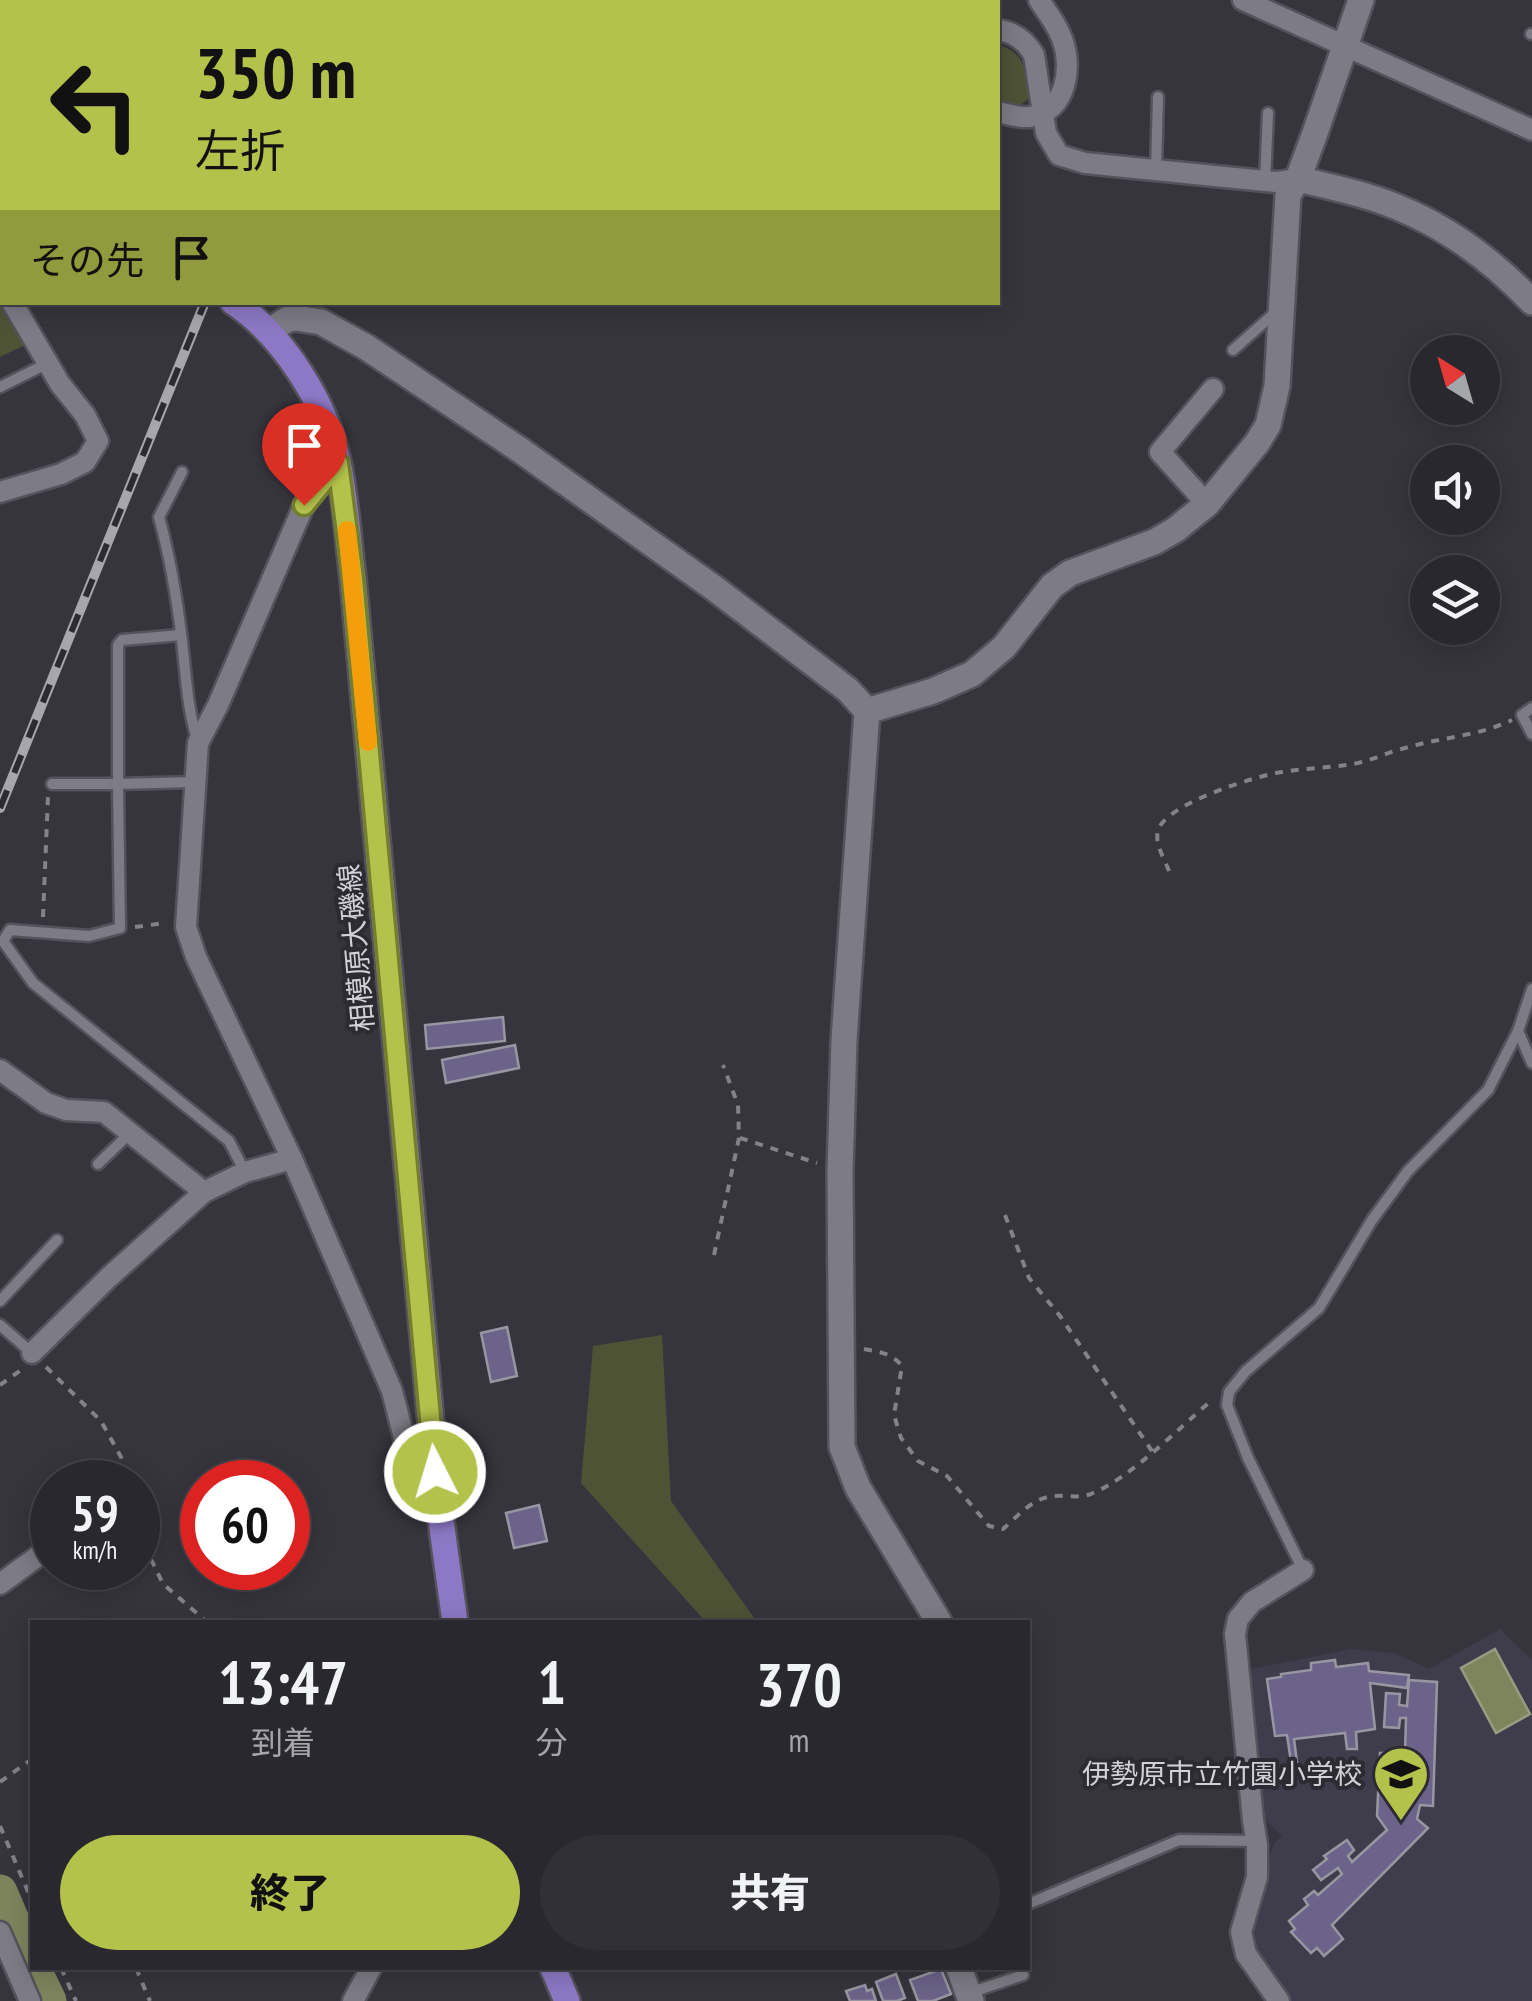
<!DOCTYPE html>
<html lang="ja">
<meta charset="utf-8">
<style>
body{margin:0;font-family:"PT Sans Narrow","Noto Sans JP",sans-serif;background:#303036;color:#f1f3f6;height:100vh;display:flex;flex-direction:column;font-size:38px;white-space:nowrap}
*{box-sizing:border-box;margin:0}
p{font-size:32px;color:#a5a6aa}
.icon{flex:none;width:55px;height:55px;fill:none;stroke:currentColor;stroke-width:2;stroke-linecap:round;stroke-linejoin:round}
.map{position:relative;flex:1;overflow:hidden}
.details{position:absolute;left:30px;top:1620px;width:1000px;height:350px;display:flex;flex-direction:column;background:#28282e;border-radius:0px;box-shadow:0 5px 25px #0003,0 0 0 2px #44444a}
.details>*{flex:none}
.top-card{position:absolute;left:0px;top:0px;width:1000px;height:305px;box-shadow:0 5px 25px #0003,0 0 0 2px #44444a;background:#b3c24b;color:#111;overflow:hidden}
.needle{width:65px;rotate:323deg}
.fabs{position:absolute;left:1410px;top:335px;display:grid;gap:20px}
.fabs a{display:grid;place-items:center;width:90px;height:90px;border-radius:50%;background:#28282e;box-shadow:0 5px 25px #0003,0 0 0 2px #44444a;font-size:50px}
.speed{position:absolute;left:30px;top:1460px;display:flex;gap:20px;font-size:50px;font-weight:700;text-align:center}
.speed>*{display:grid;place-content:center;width:130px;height:130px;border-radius:50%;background:#28282e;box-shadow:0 5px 25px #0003,0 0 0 2px #44444a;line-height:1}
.speed small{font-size:25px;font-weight:400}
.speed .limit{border:15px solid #d22;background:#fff;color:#111}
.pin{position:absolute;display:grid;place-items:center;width:85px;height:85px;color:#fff;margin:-102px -42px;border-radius:50% 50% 50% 0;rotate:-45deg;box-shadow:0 0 10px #0007}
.pin .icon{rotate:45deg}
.me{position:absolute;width:110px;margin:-55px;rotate:355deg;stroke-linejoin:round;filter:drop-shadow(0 0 8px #0008)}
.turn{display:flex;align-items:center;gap:35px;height:210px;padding:0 30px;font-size:45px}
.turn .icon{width:130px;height:130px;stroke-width:2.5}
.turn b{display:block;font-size:70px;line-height:85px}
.then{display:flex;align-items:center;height:95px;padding:0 30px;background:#0003;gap:20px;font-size:38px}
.eta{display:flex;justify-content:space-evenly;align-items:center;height:170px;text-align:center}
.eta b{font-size:60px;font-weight:800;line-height:70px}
.primary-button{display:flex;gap:20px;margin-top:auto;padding:20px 30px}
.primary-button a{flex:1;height:115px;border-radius:60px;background:#b3c24b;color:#111;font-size:40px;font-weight:800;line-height:115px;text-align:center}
.primary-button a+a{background:#303036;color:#f1f3f6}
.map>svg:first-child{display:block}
</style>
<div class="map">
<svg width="1532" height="2001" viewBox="0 0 1532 2001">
<rect width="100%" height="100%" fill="#36353e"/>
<path fill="#3f3c4b" d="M1500,1629L1532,1660V2001H1285L1255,1956L1249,1931L1274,1843L1282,1837L1257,1810L1246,1670L1352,1649L1394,1653L1429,1669Z"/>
<g fill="#4e5336">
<path d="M998,45C1027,53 1025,72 1029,98L1016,109L998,106Z"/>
<path d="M0,296L29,343L0,357Z"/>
<path d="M662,1335L671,1501L757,1622H706L581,1483L593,1346Z"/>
</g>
<path fill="#7e855d" stroke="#979c82" stroke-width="2.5" d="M1495,1649L1530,1714L1496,1733L1461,1668Z"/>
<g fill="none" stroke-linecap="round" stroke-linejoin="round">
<path stroke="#979c82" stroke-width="6" d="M353,2L354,0"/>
<g stroke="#7e855d" stroke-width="35">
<path d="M0,1892L32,1967"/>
<path d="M33,1968L49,2001"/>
</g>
</g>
<g fill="#6b6389" stroke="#9897a1" stroke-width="2.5">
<path d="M387,0H429L428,2H388Z"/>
<path d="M503,1017L505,1041L427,1049L425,1025Z"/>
<path d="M515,1045L519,1068L446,1083L442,1060Z"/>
<path d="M507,1327L517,1376L491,1382L481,1333Z"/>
<path d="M539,1505L547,1541L514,1548L506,1513Z"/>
<path d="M1335,1660L1336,1667L1368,1663L1369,1671L1409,1675L1407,1688L1370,1683L1375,1729L1356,1732L1357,1749H1347L1345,1733L1294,1739L1297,1762H1291L1287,1735L1275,1736L1267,1679L1281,1677V1674L1311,1670V1663Z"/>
<path d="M1409,1680L1437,1682L1433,1806L1420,1805L1417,1819L1428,1828L1332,1925L1343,1939L1324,1956L1317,1948L1311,1953L1291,1932L1295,1929L1289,1921L1308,1905L1304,1899L1314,1891L1318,1895L1342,1874L1338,1868L1321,1880L1313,1870L1327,1859L1324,1856L1347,1840L1354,1850L1348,1856L1352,1862L1387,1830L1377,1816L1380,1753H1405L1406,1718H1400L1399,1728L1384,1727L1386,1693L1400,1694L1399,1705L1407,1706Z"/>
<path d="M941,1969L951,1994L933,2001H918L910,1980Z"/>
<path d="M896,1974L905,1998L897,2001H883L876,1982Z"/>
<path d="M865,1985L867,1991L872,1989L876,2001H850L846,1991Z"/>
</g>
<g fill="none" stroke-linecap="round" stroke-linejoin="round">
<g stroke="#54525a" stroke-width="15">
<g id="service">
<path d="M493,2V0"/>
<path d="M556,2L557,0"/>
<path d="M1531,34H1532"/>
<path d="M1156,169L1158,97"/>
<path d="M1265,181L1268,113"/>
<path d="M1233,350L1277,311"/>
<path d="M0,387L48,363"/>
<path d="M182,472L159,517C170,557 177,599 182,641C186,675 187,709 198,742"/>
<path d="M1532,708L1522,715L1532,734"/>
<path d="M195,782L118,784L120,928L89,936L10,930L3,941L33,983L229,1141L245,1172"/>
<path d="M52,784H118V645L122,640L181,635"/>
<path d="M1532,989L1518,1031L1532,1063"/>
<path d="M98,1164L129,1134"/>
<path d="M0,1301L57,1240"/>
<path d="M0,1325L32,1353"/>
<path d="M1303,1570L1248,1458L1227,1405L1229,1392L1245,1372L1319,1308L1372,1220L1408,1171L1488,1090L1518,1031"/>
<path d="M1028,1904L1179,1840L1257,1841"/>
<path d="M969,1993L1023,1975L1021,1968"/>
</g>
</g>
<g stroke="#54525a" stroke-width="25">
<g id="minor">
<path d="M146,0L149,2"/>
<path d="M717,0L723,2"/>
<path d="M1243,0L1532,130"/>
<path d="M369,2L370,0"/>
<path d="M998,30C1014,32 1026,41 1034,55L1046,133L1059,155L1085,163L1265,181L1277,182L1298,179"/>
<path d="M0,47L2,49"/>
<path d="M998,112C1007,114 1019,118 1029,117C1068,113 1074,63 1060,34C1055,22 1046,11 1039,0"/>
<path d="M0,275L2,282"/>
<path d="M338,463L304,505L218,705L198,743L186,927L196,957L292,1159L392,1391L411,1465L438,1499"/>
<path d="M0,492L61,474L85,462L98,441L85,415L60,384L12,302"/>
<path d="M1207,504L1160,452L1213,389"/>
<path d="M0,1070L46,1103L66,1110L104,1112L204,1192"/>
<path d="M32,1353L108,1278L204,1192L245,1172L292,1159"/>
<path d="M0,1584L52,1546"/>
<path d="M0,1932L30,2001"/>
<path d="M353,2001L371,1968"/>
<path d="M1279,2001L1246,1954L1241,1932L1257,1877V1845L1253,1820L1235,1634L1238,1619L1252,1602L1303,1570"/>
</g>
</g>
<g stroke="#54525a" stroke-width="30">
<g id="tertiary">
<path d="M217,2L218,0"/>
<path d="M1298,179C1331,187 1366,194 1397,207C1449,228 1494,262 1532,302"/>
<path d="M269,331L288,319L296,318L321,322L366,347L520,450L714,588L848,690L867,711L844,1040L840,1171L842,1447L858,1488L939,1622"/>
<path d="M867,711L933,691L972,674L1004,647L1052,586L1070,573L1154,542L1175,530L1207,504L1257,443L1268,425L1277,386L1288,195L1298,179L1315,133L1361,0"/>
<path d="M959,1968L971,2001"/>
</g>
</g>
<g stroke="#54525a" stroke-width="30">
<g id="primary">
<path d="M0,154L2,156"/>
<path d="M233,302C283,335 326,403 338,462C346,500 348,540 353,579L438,1499L455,1622"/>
<path d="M553,1968L567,2001"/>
</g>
</g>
<g stroke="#838289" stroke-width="4" stroke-dasharray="8 8" stroke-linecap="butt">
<path d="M1169,871C1164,858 1153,841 1159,828C1170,803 1255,776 1282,772C1307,768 1332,768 1358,763C1375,759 1391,751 1409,747C1443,737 1479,736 1512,720"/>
<path d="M43,917L48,796"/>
<path d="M135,927L165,923"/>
<path d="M740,1138L817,1163"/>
<path d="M1005,1215L1029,1278L1060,1316L1152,1451"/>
<path d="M714,1255L739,1138L738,1105L723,1065"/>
<path d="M864,1349C879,1352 892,1353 902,1366L894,1415L901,1438L918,1461L947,1476L989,1526L1003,1529C1018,1516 1033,1497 1055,1496C1068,1495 1081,1499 1093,1493C1130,1478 1179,1428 1211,1401"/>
<path d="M46,1367L101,1421L121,1457L129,1482"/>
<path d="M0,1385L21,1370"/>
<path d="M138,1513L148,1553L163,1584L207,1622"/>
<path d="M0,1782L32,1759"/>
<path d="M0,1826L32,1901"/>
<path d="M61,1968L76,2001"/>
<path d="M136,1968L150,2001"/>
</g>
<use href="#service" stroke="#7d7b85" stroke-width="10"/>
<use href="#minor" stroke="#7d7b85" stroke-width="20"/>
<use href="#tertiary" stroke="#7d7b85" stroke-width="25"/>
<use href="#primary" stroke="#8d78c5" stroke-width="25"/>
<g stroke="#a7a6ad" stroke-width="10">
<g id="rail">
<path d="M316,2L317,0"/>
<path d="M0,808L205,302"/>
</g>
</g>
<use href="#rail" stroke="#2c2b33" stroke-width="6" stroke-dasharray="19" stroke-linecap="butt"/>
</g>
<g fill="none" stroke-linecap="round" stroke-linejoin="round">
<g stroke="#747e31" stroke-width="25">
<path id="route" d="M304,505L338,463L353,579L435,1472"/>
</g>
<use href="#route" stroke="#b3c24b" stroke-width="18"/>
<path stroke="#f59e0b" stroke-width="18" d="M347,530L368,742"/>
</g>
<defs>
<g id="school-pin" transform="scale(2.875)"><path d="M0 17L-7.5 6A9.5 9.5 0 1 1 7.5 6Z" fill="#b3c24b" stroke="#2c2b33"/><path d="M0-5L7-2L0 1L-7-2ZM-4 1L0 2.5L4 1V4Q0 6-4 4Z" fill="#111"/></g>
</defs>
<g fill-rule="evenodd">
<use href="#school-pin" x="1401" y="1774"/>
</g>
<g text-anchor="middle" stroke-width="8" stroke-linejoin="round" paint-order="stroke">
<g font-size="28" fill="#d2d1d7" stroke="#2c2b33">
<text transform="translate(356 948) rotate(-95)" y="10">相模原大磯線</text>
</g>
<g font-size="28" fill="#d2d1d7" stroke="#2c2b33" text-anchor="end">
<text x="1362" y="1784">伊勢原市立竹園小学校</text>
</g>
</g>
</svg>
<div class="fabs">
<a><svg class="needle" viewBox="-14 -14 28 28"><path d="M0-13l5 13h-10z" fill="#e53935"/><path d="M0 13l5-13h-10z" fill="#a5a6aa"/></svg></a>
<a><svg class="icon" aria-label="sound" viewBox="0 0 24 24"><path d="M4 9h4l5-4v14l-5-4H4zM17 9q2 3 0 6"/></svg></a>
<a><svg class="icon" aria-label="layers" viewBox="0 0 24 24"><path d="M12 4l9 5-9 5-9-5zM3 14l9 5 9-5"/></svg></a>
</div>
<div class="speed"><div>59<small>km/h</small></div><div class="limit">60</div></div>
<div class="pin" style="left:304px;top:505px;background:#d93025"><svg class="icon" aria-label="arrive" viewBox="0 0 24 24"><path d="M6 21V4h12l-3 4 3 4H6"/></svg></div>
<svg class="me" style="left:435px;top:1472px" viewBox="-20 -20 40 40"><circle r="17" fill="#b3c24b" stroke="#fff" stroke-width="3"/><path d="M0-11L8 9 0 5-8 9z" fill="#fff"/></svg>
<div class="top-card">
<div class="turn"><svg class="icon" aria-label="left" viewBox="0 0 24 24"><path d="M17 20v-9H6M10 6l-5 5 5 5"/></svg><div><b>350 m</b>左折</div></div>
<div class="then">その先<svg class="icon" aria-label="arrive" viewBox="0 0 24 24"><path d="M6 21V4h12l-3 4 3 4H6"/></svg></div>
</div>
<section class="details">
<div class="eta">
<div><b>13:47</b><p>到着</p></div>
<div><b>1</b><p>分</p></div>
<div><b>370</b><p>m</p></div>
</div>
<div class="primary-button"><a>終了</a><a>共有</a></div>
</section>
</div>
